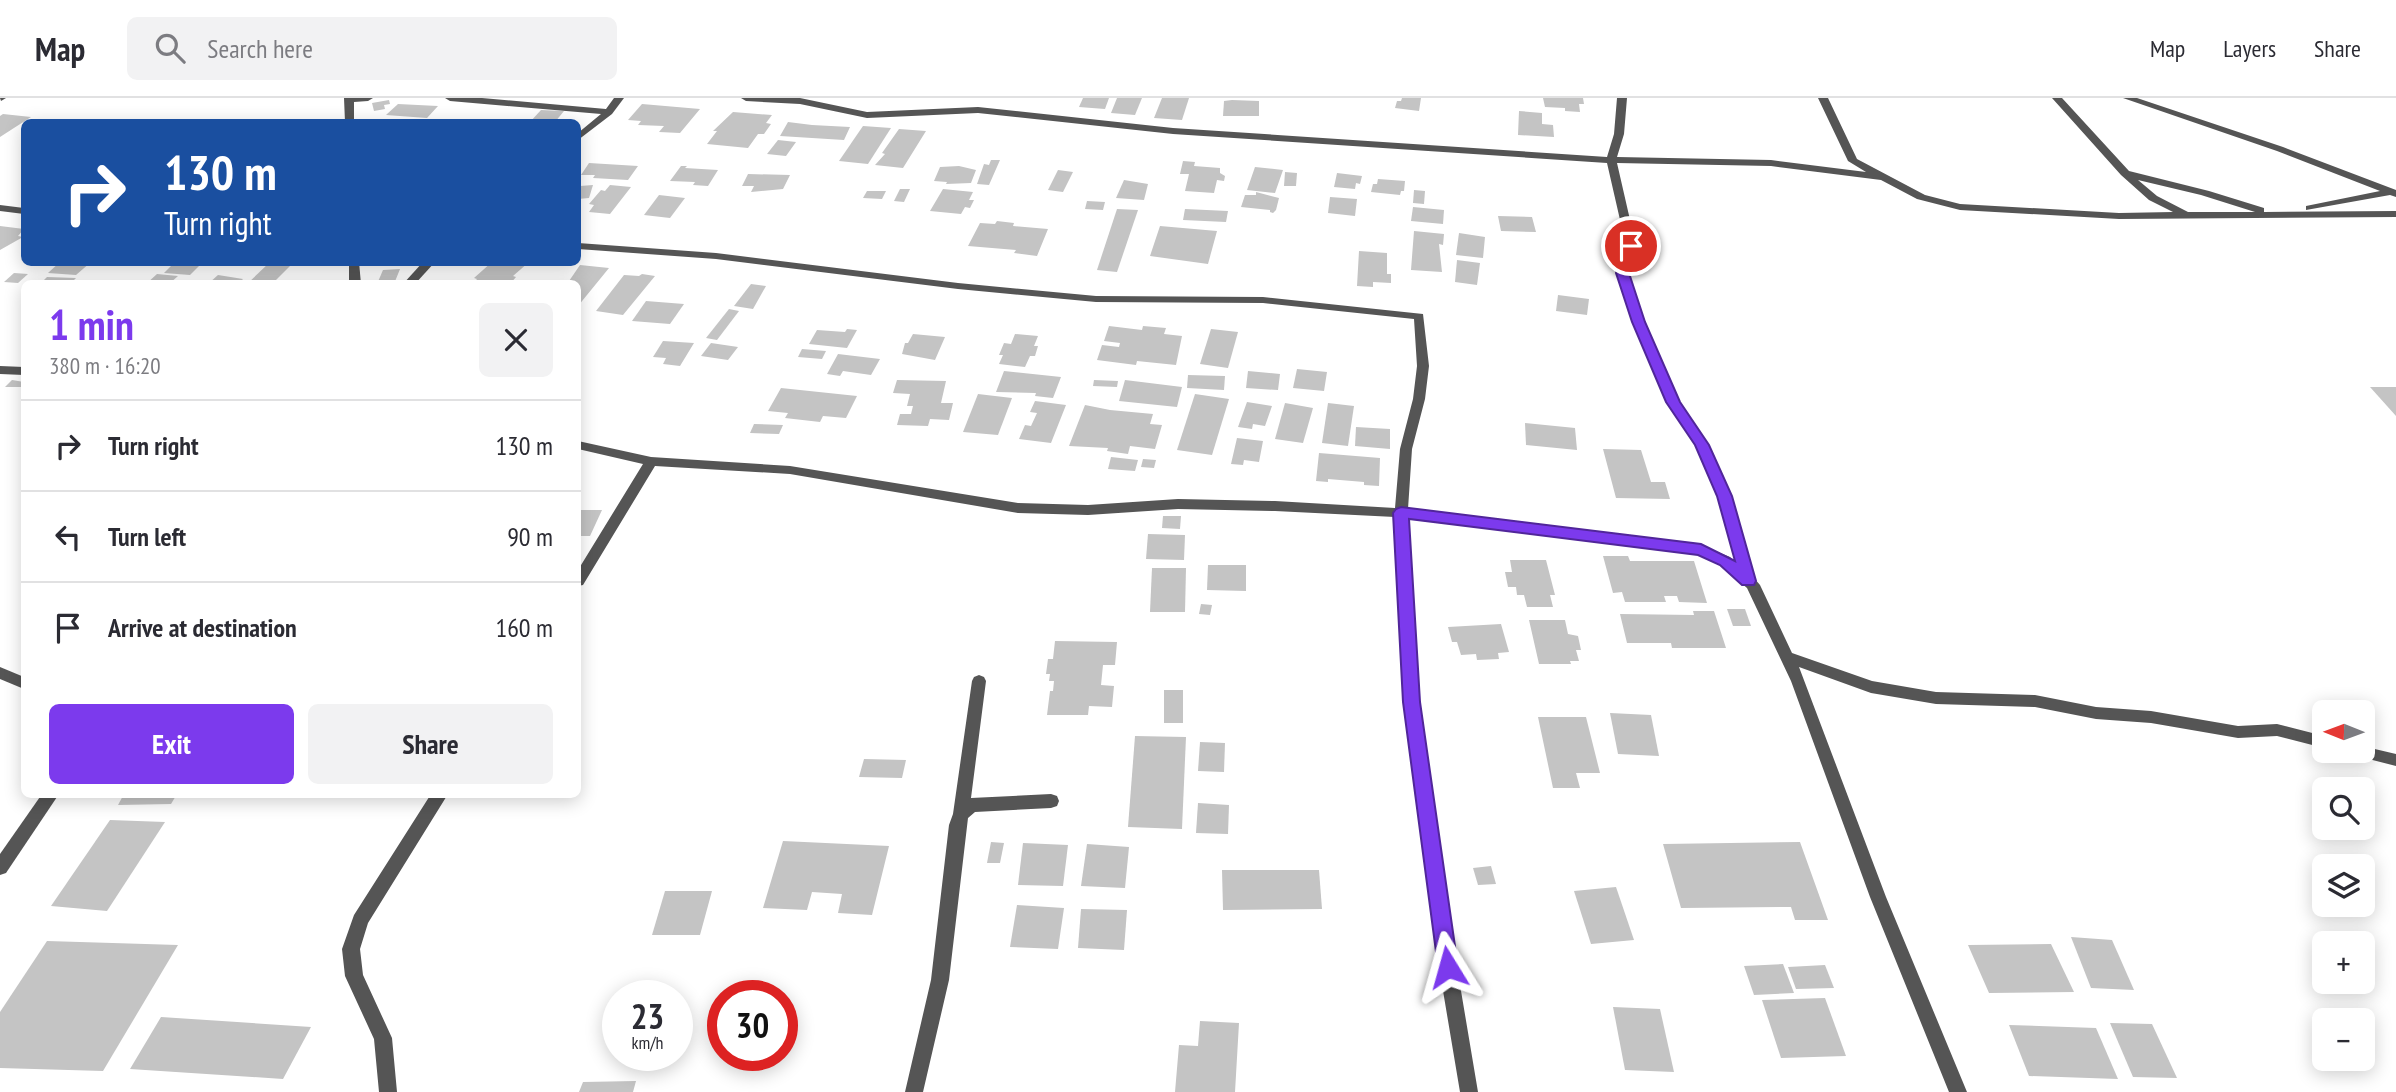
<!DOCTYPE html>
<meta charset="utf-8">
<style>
body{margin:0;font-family:"PT Sans Narrow",sans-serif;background:#f2f2f3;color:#2b2b33;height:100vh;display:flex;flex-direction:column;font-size:26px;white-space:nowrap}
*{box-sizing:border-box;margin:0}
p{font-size:23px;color:#7c7c81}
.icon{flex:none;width:38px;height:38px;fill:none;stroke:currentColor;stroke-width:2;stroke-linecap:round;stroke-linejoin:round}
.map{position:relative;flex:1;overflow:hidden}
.panel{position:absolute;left:21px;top:182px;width:560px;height:518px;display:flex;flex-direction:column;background:#fff;border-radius:10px;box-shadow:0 4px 18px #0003}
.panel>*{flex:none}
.guide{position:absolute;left:21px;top:21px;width:560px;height:147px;border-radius:10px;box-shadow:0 4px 18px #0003;background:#1a4fa0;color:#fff;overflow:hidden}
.needle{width:46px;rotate:271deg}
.tools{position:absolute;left:2312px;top:602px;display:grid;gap:14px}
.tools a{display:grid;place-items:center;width:63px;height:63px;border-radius:10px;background:#fff;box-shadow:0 4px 18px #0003;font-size:35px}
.speed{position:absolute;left:602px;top:882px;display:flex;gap:14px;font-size:35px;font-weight:700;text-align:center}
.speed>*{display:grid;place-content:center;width:91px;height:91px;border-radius:50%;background:#fff;box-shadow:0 4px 18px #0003;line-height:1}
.speed small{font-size:18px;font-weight:400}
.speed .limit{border:10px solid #d22;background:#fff;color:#111}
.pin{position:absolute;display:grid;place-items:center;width:60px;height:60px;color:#fff;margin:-30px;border:4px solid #fff;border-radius:50%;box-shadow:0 2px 7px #0007}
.me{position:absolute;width:77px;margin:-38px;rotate:352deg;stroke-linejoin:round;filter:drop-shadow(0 0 5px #0008)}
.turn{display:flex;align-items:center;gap:24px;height:147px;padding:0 28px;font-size:32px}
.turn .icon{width:91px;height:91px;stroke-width:2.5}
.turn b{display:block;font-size:49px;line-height:60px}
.round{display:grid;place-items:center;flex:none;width:74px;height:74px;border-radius:10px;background:#f2f2f3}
.overview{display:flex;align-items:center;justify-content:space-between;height:119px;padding:0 28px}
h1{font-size:42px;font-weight:700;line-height:52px;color:#7c3aed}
.cta{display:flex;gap:14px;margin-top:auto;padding:14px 28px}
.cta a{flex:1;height:80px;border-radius:10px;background:#7c3aed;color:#fff;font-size:28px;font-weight:700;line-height:80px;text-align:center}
.cta a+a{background:#f2f2f3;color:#2b2b33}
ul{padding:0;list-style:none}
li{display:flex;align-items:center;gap:21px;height:91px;padding:0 28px;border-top:2px solid #e1e1e2}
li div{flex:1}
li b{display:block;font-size:26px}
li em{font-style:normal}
header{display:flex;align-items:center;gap:42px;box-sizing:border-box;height:98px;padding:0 35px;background:#fff;border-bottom:2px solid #e1e1e2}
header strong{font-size:33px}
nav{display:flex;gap:38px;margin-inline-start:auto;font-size:24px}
.search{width:490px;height:63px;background:#f2f2f3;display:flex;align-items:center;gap:18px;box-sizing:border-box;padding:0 24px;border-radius:10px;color:#7c7c81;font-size:26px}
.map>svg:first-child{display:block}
</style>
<header>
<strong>Map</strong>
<div class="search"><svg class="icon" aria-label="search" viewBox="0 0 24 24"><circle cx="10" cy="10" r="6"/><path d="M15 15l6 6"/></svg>Search here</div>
<nav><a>Map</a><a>Layers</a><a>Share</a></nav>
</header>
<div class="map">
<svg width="2396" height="994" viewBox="0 0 2396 994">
<rect width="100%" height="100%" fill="#fff"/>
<g fill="#c4c4c4">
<path d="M1083,0H1109L1105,11L1079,9Z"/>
<path d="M1117,0H1142L1135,17L1111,15Z"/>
<path d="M1162,0H1189L1182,22L1154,20Z"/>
<path d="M1402,0H1421L1419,13L1395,10L1397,3H1401Z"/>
<path d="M1543,0H1583L1584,6H1579L1580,14L1565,13V10L1545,9Z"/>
<path d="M389,2L390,6L384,7L385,11L374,13L372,5Z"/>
<path d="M1232,2L1259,3V18H1223L1224,3Z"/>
<path d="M398,6L438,8L427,20L386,17Z"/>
<path d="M642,6L700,11L680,35L659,34L664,28L638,27L641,23L628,22Z"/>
<path d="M541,12L564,13L555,24H530Z"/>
<path d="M1519,13L1542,15V26L1553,27L1554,39L1518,37Z"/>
<path d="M733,14L772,17L766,25L771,26L764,36H758L748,50L707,46L717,33H713Z"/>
<path d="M3,16L31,19L0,39V18Z"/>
<path d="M788,24L812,27L850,29L844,42L780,38Z"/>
<path d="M863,28L891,30L868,66L839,63Z"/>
<path d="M899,31L926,33L903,70L875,67L885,56L882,55Z"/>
<path d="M778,42L796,44L786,58L767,56Z"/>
<path d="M991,62H1000L989,87L977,86L984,66L989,67Z"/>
<path d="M1183,63L1195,64L1194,68L1220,70V75L1225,78L1224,83L1217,82L1214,95L1185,93L1189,76H1180Z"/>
<path d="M589,65L638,68L628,82L593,80L595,77H581Z"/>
<path d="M681,68H687L685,70L718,72L708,88L693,87L695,84L670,83Z"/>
<path d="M959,68L976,72L971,85L946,86L947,84L934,83L940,69Z"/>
<path d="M1255,69L1283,72L1275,95L1247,92Z"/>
<path d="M1058,72L1073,74L1063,94L1048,92Z"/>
<path d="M1285,74L1297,75L1296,88H1284Z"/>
<path d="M1337,75L1362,78L1360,86L1356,85L1355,91L1334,89Z"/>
<path d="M748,76L790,77L783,91L751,94L754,88H742Z"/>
<path d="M1378,81L1405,83L1404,93H1401L1400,97L1371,94L1373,86H1377Z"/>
<path d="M1124,82L1148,86L1144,102L1116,100Z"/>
<path d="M593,87L589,100L578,101L580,88Z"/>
<path d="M610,87L631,89L610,116L589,114L594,107L589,106L601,92L605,93Z"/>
<path d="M900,91H910L904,104L894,103Z"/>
<path d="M943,91L973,94L969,102H974L970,110L965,109L961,116L930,113Z"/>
<path d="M1414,92L1425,93L1424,106L1413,105Z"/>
<path d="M867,93H886L882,101L863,100Z"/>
<path d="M1256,94L1279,100L1276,112L1273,115L1270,114V112L1241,109L1245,97H1256Z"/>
<path d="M659,97L685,100L670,120L644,117Z"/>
<path d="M1330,99L1357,101L1355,118L1328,115Z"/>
<path d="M1087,103L1105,104L1103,112L1085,111Z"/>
<path d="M1413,109L1444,112L1443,126L1411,123Z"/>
<path d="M1117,111L1138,112L1117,174L1097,172Z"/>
<path d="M1185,111L1228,113L1226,124L1183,122Z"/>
<path d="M1498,118L1532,119L1536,134L1501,133Z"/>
<path d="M997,123L1014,125L1013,128L1048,131L1037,158L1014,155L1016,152L968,148L980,125L995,126Z"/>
<path d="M0,128L24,131L18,138L23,139L0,152Z"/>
<path d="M1160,128L1217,133L1208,166L1150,158Z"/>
<path d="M1414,133L1444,136L1443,147L1439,146L1442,174L1411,172Z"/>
<path d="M1459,135L1485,139L1483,160L1456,157Z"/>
<path d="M1359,153L1387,155V176H1391V185L1373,184V189L1357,188Z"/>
<path d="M1457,162L1480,165L1477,187L1455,184Z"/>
<path d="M60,164H91L76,177L48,175Z"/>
<path d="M175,164H203L190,177L164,175Z"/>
<path d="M492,164H529L513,178L516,179L510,186H473L477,181L474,180Z"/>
<path d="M269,165L291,167L272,186H247Z"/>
<path d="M580,167L609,170L578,208V186H567Z"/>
<path d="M400,171L394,186H377L383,172Z"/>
<path d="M14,175L28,176L18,185L4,184Z"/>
<path d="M157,176L178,178L169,186H146Z"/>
<path d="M642,176L655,178L623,217L596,213L624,177L639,178Z"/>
<path d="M218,177L243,181L238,186H208Z"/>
<path d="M47,179L76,180L70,186H40Z"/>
<path d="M751,186L766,188L753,211L734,208Z"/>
<path d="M1558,197L1589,201L1587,217L1556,213Z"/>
<path d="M646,203L684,206L670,226L632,223Z"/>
<path d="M729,211L739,213L717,242L706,240Z"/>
<path d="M1109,228L1142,232L1143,228L1166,230L1164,236L1182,238L1176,267L1137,263L1136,267L1097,262L1102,247L1119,249L1120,245L1104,243Z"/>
<path d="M847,231L857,232L847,250L809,246L817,232L845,234Z"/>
<path d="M1211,231L1238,234L1228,270L1200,266Z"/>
<path d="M913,236L945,239L935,262L902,256L905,245H908Z"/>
<path d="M1015,236L1038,238L1034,248H1038L1035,258H1030L1025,269L999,266L1003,257H999L1004,245L1011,246Z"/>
<path d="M663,243L694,245L680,268L663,266L666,260L653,259Z"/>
<path d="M711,245L738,249L728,262L701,258Z"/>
<path d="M802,251L826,253L822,261L798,259Z"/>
<path d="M838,256L880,261L871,277L843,273L840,278L827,276Z"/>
<path d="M1297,271L1327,274L1324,293L1293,290Z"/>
<path d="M1004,273L1061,279L1053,300L1035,298L1036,295L996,294Z"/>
<path d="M1248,273L1280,276L1278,292L1246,290Z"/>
<path d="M1188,277L1225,278L1224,292L1187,290Z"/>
<path d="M12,282L24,284V289H5Z"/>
<path d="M897,282L946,283L941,305H953L949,322L930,321L928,328L897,327L900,316H911L913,308H907L910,296L893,295Z"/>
<path d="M1094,282L1118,283L1117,289L1093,288Z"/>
<path d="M1125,282L1182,289L1177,309L1119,303Z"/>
<path d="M2370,289H2396V318Z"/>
<path d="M781,290L857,298L846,320L823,318L820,324L785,320L788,315L768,313Z"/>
<path d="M978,296L1012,300L998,337L963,334Z"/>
<path d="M1195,296L1229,301L1212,357L1177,352Z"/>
<path d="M1035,303L1066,307L1051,345L1019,341L1025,327L1031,328L1037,315L1030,314Z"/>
<path d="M1247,304L1272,308L1265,328L1253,326L1252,331L1238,329Z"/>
<path d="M1285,305L1313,310L1303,345L1275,341Z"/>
<path d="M1328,305L1354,308L1348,348L1322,345Z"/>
<path d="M1085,307L1110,312L1153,316L1150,326L1162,327L1155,351L1130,348L1128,356L1107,353L1108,350L1069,348Z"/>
<path d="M1525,325L1575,330L1577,352L1526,347Z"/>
<path d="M754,326L783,327L779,336L750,335Z"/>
<path d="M1356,329L1390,331V351L1355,348Z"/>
<path d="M1237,340L1263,343L1259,364L1244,362L1243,367L1231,366Z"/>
<path d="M1603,351L1641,352L1651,384H1665L1670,401L1616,400Z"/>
<path d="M1319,355L1380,360L1379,388L1364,387V384L1328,381V384L1316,383Z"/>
<path d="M1111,359L1138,362L1135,373L1108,371Z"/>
<path d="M1143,361L1156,362L1154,370L1141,369Z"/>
<path d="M578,412H602L590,438H578Z"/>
<path d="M1163,418H1181L1180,431L1162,430Z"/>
<path d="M1148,436L1185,437L1184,462L1146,461Z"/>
<path d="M1603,458H1628L1630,463H1694L1707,505L1679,504L1677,498H1664L1666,504H1625L1622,494L1613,495Z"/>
<path d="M1510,462H1546L1555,497H1550L1553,509H1527L1524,497H1517L1516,489H1508L1505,474H1512Z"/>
<path d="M1208,467H1246V493L1207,492Z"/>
<path d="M1152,470H1186L1185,514H1150Z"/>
<path d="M1201,506L1212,507L1210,517L1199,516Z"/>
<path d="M1727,511H1745L1751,528H1733Z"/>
<path d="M1693,513H1714L1726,550H1672L1671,545H1627L1620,516L1694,517Z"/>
<path d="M1529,522H1565L1568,536L1578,538L1581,552H1576L1579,563H1570L1571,566H1539Z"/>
<path d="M1501,526L1509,554L1498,555L1499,561L1477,562L1476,556L1461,557L1457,544H1452L1448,529Z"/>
<path d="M1055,543L1117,544L1115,567H1103L1101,587L1114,588L1112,609L1089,608L1088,617H1047L1050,593H1053L1054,583H1049L1050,576H1046L1048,561H1053Z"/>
<rect x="1164" y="592" width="19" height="33"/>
<path d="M1610,615L1651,617L1659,658L1618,656Z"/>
<path d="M1538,619H1586L1600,675H1576L1580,690H1553Z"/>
<path d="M1135,638L1186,639L1182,731L1128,729Z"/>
<path d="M1200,644L1225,645L1224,674L1198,673Z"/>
<path d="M864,661L906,662L902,680L859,679Z"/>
<path d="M124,696H177L171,706L118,707Z"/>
<path d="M1198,705L1229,707L1228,736L1196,735Z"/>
<path d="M110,722L165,724L107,813L51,808Z"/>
<path d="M783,743L889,748L872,817L838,815L842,796L812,794L807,812L763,810Z"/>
<path d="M991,744L1004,745L1000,765H987Z"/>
<path d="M1800,744L1828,822H1795L1791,809L1681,810L1663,746Z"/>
<path d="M1023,745L1068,747L1063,788L1018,787Z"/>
<path d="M1087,746L1129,749L1125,790L1081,788Z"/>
<path d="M1491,768L1496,786L1478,787L1473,770Z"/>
<path d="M1222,772H1319L1322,811L1223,812Z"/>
<path d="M1616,789L1634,842L1591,846L1574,793Z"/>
<path d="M665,793H712L700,837H652Z"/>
<path d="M1017,807L1064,810L1058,851L1010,849Z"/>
<path d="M1081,811L1127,812L1124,852L1078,850Z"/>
<path d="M2071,839L2112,842L2134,892L2091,890Z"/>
<path d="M47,843L178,847L103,973L0,970V914Z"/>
<path d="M2051,846L2074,894L1989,895L1968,847Z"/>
<path d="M1783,866L1794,895L1754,897L1744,868Z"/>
<path d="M1825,867L1834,890L1796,891L1788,869Z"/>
<path d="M1825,900L1846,958L1781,960L1762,902Z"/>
<path d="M1613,909L1660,911L1674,974L1625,972Z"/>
<path d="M161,919L311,929L283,981L130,971Z"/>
<path d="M1200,923L1239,925L1235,994H1175L1179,947L1198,948Z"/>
<path d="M2110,925L2152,926L2177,980L2133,979Z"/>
<path d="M2009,927L2096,930L2118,981L2029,978Z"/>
<path d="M636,983L633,994H579L583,984Z"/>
</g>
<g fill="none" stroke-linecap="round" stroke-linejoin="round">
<g fill="#555" fill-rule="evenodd">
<path d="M0,0H6L1,3Z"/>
<path d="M344,0H373L368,3L354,4V24H345Z"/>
<path d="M445,0H482L606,11L614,0H624L612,16L578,42V35L601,16L450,3Z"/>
<path d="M741,0H800L867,14L978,9L1173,30L1607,59L1614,36L1617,0H1627L1624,36L1617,59L1771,62L1866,74L1848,63L1818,0H1828L1857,61L1925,97L1960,106L2119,115L2173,114L2149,102L2121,77L2052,0H2062L2129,73L2209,93L2264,110V114L2396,113V119L2119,121L1960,112L1917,101L1881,82L1771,68L1617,65L1636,148L1627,175L1644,224L1679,304L1708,347L1732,398L1754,480L1760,487L1792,555L1872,583L1936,594L2035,597L2096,609L2151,613L2238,628L2277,626L2324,638V650L2277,638L2238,640L2151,625L2096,621L2035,609L1936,606L1871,595L1799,569L1886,799L1967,994H1949L1870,799L1791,583L1747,490L1720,467L1699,457L1408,421L1420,604L1457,869L1478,994H1460L1439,869L1404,604L1395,419L1275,413L1178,411L1088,417L1018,415L790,376L655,368L583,487L578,488V472L643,366L578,351V343L651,359L790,368L1018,405L1088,407L1178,401L1275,403L1395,410L1400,351L1413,301L1417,268L1414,221L1263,205L1096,204L958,191L716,161L578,151V145L716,155L958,185L1096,198L1263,199L1423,216L1429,268L1425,301L1412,351L1408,411L1701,447L1730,459L1736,465L1718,398L1696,348L1667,304L1632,224L1617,175L1626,148L1607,65L1173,36L978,15L867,20L800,6L746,3ZM2138,82L2201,97L2255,114H2188L2157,98Z"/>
<path d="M2123,0H2137L2283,49L2396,92V99L2390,97L2306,112V108L2380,93L2277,53Z"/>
<path d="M0,107L24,110V116L0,113Z"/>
<path d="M349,164H359L361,186H349Z"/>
<path d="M423,164H435L415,186H403Z"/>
<path d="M0,268L24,269V277L0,276Z"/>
<path d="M0,569L24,579V591L0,581Z"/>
<path d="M979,577L984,579L986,583L971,700L1051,696L1057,698L1059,703L1057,708L1051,710L975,714L968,720L949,882L923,994H905L931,882L949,727L953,716L972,583L974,579Z"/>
<path d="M2362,648L2396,656V668L2353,657L2350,653H2362Z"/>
<path d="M42,696H59L6,775L0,777V756Z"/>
<path d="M431,696H448L368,825L360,851L363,877L392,940L397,994H379L374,941L345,878L342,851L354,817Z"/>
</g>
</g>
<path fill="#7c3aed" stroke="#51269a" stroke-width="2" d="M1631,145L1637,148L1629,175L1645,224L1680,304L1709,347L1732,398L1756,483L1754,487H1742L1720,467L1698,457L1409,421L1420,604L1458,869L1455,876L1448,879L1441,876L1438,869L1403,604L1393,415L1396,411L1401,409L1701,446L1735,463L1717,398L1695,347L1666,304L1632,224L1616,175L1625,148Z"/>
</svg>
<div class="tools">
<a><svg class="needle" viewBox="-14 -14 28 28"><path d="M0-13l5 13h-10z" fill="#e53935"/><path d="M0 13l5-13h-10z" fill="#7c7c81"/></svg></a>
<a><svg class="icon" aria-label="search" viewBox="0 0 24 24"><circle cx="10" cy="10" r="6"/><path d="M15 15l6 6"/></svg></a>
<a><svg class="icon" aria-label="layers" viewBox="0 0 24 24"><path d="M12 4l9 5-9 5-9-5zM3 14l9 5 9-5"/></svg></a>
<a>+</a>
<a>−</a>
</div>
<div class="speed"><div>23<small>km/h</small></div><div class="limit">30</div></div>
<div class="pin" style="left:1631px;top:148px;background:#d93025"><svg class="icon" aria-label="arrive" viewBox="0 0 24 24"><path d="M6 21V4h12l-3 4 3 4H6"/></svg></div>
<svg class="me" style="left:1448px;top:869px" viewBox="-20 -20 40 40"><path d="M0-17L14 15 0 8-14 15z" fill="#7c3aed" stroke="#fff" stroke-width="4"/></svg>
<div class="guide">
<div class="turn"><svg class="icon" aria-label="right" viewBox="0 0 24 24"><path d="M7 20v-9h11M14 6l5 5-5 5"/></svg><div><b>130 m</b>Turn right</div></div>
</div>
<section class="panel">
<div class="overview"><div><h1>1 min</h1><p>380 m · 16:20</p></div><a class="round"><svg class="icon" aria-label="close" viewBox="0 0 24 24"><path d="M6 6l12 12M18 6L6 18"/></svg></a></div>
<ul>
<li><svg class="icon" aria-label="right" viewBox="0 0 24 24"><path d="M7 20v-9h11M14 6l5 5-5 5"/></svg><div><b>Turn right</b></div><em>130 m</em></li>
<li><svg class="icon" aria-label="left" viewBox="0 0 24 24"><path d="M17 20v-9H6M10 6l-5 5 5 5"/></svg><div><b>Turn left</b></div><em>90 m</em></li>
<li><svg class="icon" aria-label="arrive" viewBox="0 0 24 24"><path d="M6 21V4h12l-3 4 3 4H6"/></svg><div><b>Arrive at destination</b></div><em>160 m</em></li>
</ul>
<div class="cta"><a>Exit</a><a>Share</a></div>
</section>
</div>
